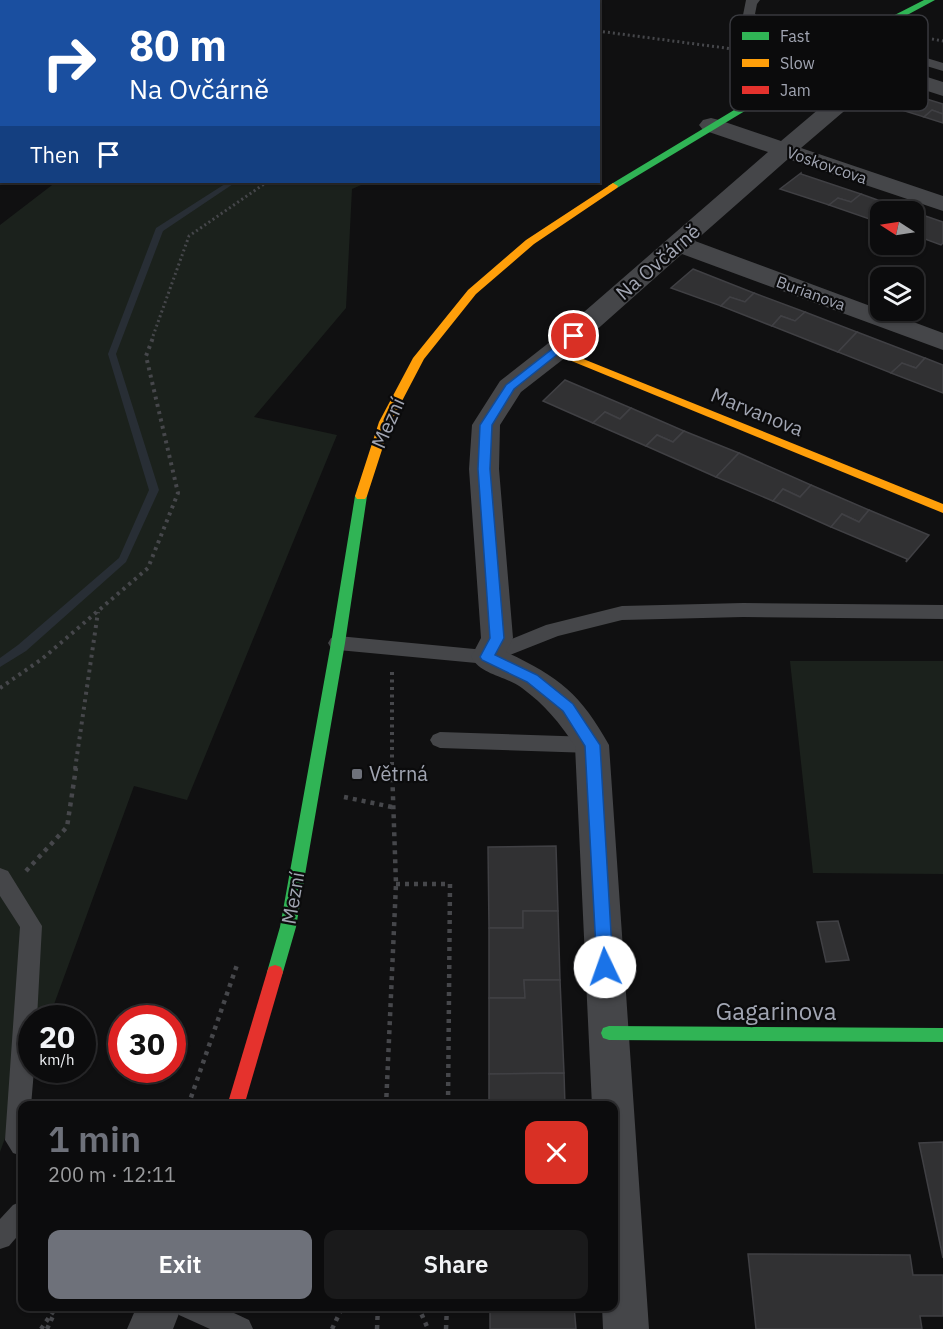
<!DOCTYPE html>
<meta charset="utf-8">
<style>
body{margin:0;font-family:"IBM Plex Sans",sans-serif;background:#1a1a1b;color:#f1f3f6;height:100vh;display:flex;flex-direction:column;font-size:22px;white-space:nowrap}
*{box-sizing:border-box;margin:0}
p{font-size:20px;color:#9a9b9d}
.icon{flex:none;width:33px;height:33px;fill:none;stroke:currentColor;stroke-width:2;stroke-linecap:round;stroke-linejoin:round}
.map{position:relative;flex:1;overflow:hidden}
.details{position:absolute;left:18px;top:1101px;width:600px;height:210px;display:flex;flex-direction:column;background:#0c0c0d;border-radius:12px;box-shadow:0 2px 4px #0004,0 0 0 2px #2c2c2e}
.details>*{flex:none}
.top-card{position:absolute;left:0px;top:0px;width:600px;height:183px;box-shadow:0 2px 4px #0004,0 0 0 2px #2c2c2e;background:#1a4fa0;color:#fff;overflow:hidden}
.needle{width:39px;rotate:282deg}
.buttons{position:absolute;left:870px;top:201px;display:grid;gap:12px}
.buttons a{display:grid;place-items:center;width:54px;height:54px;border-radius:12px;background:#0c0c0d;box-shadow:0 2px 4px #0004,0 0 0 2px #2c2c2e;font-size:30px}
.speed{position:absolute;left:18px;top:1005px;display:flex;gap:12px;font-size:30px;font-weight:700;text-align:center}
.speed>*{display:grid;place-content:center;width:78px;height:78px;border-radius:50%;background:#0c0c0d;box-shadow:0 2px 4px #0004,0 0 0 2px #2c2c2e;line-height:1}
.speed small{font-size:15px;font-weight:400}
.speed .limit{border:9px solid #d22;background:#fff;color:#111}
.pin{position:absolute;display:grid;place-items:center;width:51px;height:51px;color:#fff;margin:-26px;border:3px solid #fff;border-radius:50%;box-shadow:0 2px 6px #0007}
.me{position:absolute;width:66px;margin:-33px;rotate:357deg;stroke-linejoin:round;filter:drop-shadow(0 0 4px #0008)}
.turn{display:flex;align-items:center;gap:21px;height:126px;padding:0 30px;font-size:27px}
.turn .icon{width:78px;height:78px;stroke-width:2.5}
.turn b{display:block;font-size:42px;line-height:51px}
.then{display:flex;align-items:center;height:57px;padding:0 30px;background:#0003;gap:12px;font-size:22px}
.round{display:grid;place-items:center;flex:none;width:63px;height:63px;border-radius:12px;background:#1a1a1b}
.summary{display:flex;align-items:center;justify-content:space-between;height:102px;padding:0 30px}
h1{font-size:36px;font-weight:600;line-height:45px;color:#6e717a}
.button{display:flex;gap:12px;margin-top:auto;padding:12px 30px}
.button a{flex:1;height:69px;border-radius:12px;background:#6e717a;color:#fff;font-size:24px;font-weight:600;line-height:69px;text-align:center}
.button a+a{background:#1a1a1b;color:#f1f3f6}
.map>svg:first-child{display:block}
</style>
<div class="map">
<svg width="943" height="1329" viewBox="0 0 943 1329">
<rect width="100%" height="100%" fill="#101011"/>
<g fill="#1b211c">
<path d="M56,182H368L352,189L346,308L254,417L337,435L187,800L134,786L49,1018H32L31,1066L0,1152V225Z"/>
<path d="M790,661H943V874L813,873Z"/>
</g>
<g fill="none" stroke-linecap="round" stroke-linejoin="round">
<g fill="#282e35" fill-rule="evenodd">
<path d="M464,0H470V2H463Z"/>
<path d="M228,182H236L163,231L116,354L159,490L126,562L26,651L0,667V658L18,645L119,558L149,490L108,354L156,228Z"/>
</g>
</g>
<g fill="#313133" stroke="#404044" stroke-width="1.5">
<path d="M894,89L943,104V114L932,110L924,117L879,103Z"/>
<path d="M932,110L943,114V123L924,117Z"/>
<path d="M801,173V174L861,194L851,202L838,198L829,205L780,189Z"/>
<path d="M861,194L908,211L880,212V220L878,222L829,205L838,198L851,202Z"/>
<path d="M914,212L943,222V243L941,245L914,235Z"/>
<path d="M693,269L754,293L745,302L730,297L721,306L671,288Z"/>
<path d="M754,293L805,312L795,321L781,316L772,326L721,306L730,297L745,302Z"/>
<path d="M805,312L857,332L838,352L772,326L781,316L795,321Z"/>
<path d="M857,332L925,358L916,368L902,363L891,373L838,352Z"/>
<path d="M925,358L943,365V393L891,373L902,363L916,368Z"/>
<path d="M565,380L631,408L620,419L605,412L593,423L543,401Z"/>
<path d="M631,408L684,431L673,442L657,435L646,446L593,423L605,412L620,419Z"/>
<path d="M684,431L739,453L716,477L646,446L657,435L673,442Z"/>
<path d="M739,453L811,485L800,497L783,489L773,501L716,477Z"/>
<path d="M811,485L869,510L859,522L842,514L831,527L773,501L783,489L800,497Z"/>
<path d="M869,510L929,535L906,562L907,559L831,527L842,514L859,522Z"/>
<path d="M556,846L558,911H523V928H489L488,847Z"/>
<path d="M523,911H558L560,980H524L525,998H489V928H523Z"/>
<path d="M838,921L849,960L826,962L817,922Z"/>
<path d="M524,980H560L564,1073L489,1074V998H525Z"/>
<path d="M564,1073L565,1106H489V1074Z"/>
<path d="M943,1142V1258L919,1143Z"/>
<path d="M748,1254L910,1255L913,1275H943V1316H920L922,1329H756Z"/>
<path d="M490,1306H574L576,1329H490Z"/>
</g>
<g fill="none" stroke-linecap="round" stroke-linejoin="round">
<g stroke="#46474b" stroke-width="3" stroke-dasharray="2 3" stroke-linecap="butt">
<path d="M125,0L131,2"/>
<path d="M491,0L498,2"/>
<path d="M411,2L419,0"/>
<path d="M598,31L763,53"/>
<path d="M932,39L943,41"/>
<path d="M153,336L189,236L267,182"/>
</g>
<g stroke="#46474b" stroke-width="4" stroke-dasharray="3 4.5" stroke-linecap="butt">
<path d="M392,672V769"/>
<path d="M0,688L42,659L148,568L178,493L146,356L154,335"/>
<path d="M75,769L98,612"/>
</g>
<g stroke="#46474b" stroke-width="4.5" stroke-dasharray="4 5" stroke-linecap="butt">
<path d="M344,797L392,807"/>
<path d="M26,871L67,827L76,768"/>
<path d="M396,884H450L448,1106"/>
<path d="M188,1106L238,962"/>
<path d="M386,1106L396,884L392,768"/>
<path d="M418,1306L428,1329"/>
<path d="M41,1329L57,1306"/>
<path d="M47,1329L53,1316"/>
<path d="M332,1329L343,1306"/>
<path d="M377,1329L378,1306"/>
<path d="M446,1329L447,1306"/>
</g>
<g fill="#454649" fill-rule="evenodd">
<path d="M746,0H760L757,4L755,14L788,36L829,56L830,59L829,62C811,66 760,29 745,18L743,15Z"/>
<path d="M855,36L943,63V71L850,43L849,40Z"/>
<path d="M743,603L943,605V619L743,617L622,620L558,636L487,664L338,650L331,648L328,643L331,638L338,636L485,650L546,625L622,606Z"/>
<path d="M440,732L592,737L599,740L602,745L599,750L592,753L440,748L433,745L430,740L433,735Z"/>
<path d="M0,868L8,871L42,926L37,1018H32V1070H34L31,1106H22V1156L13,1153L5,1140L20,927L0,896Z"/>
<path d="M22,1201V1231L9,1246L0,1249V1219L13,1205Z"/>
<path d="M175,1306H219L249,1320L253,1329H210L179,1315Z"/>
</g>
<g fill="#454649" fill-rule="evenodd">
<path d="M880,62L943,82V96L884,77L801,148L943,196V211L788,159L695,241L943,333V350L682,254L566,357L521,392L500,425L499,469L513,638L506,652C558,676 581,694 609,745L649,1329H603L602,1306H614V1106H592L575,746C559,722 545,705 522,688C506,676 481,675 471,657L481,638L469,469L472,425L500,381L546,345L768,152L703,130L699,125L703,120L711,118L719,120L781,141L872,64Z"/>
<path d="M137,1306H182L173,1329H127Z"/>
</g>
<g fill="#30b455" fill-rule="evenodd">
<path d="M924,0H935L883,28L617,188H609L608,186L877,24Z"/>
<path d="M361,492L367,496L345,643L296,927L283,972L281,977L275,979L269,977L267,972L280,927L331,643L355,496Z"/>
<path d="M609,1026L943,1028V1042L609,1040L603,1038L601,1033L603,1028Z"/>
</g>
<g fill="#ff9f0a" fill-rule="evenodd">
<path d="M613,183L618,186L617,188L534,244L476,294L424,359L391,422L367,496L365,499H357L355,496L379,422L413,358L468,290L526,240Z"/>
<path d="M556,348L943,504V513L552,353V349Z"/>
</g>
<path fill="#e5322d" fill-rule="evenodd" d="M275,965L281,967L283,972L244,1106H227L267,972L269,967Z"/>
</g>
<path fill="#1a73e8" stroke="#114b97" stroke-width="1.5" d="M574,332L578,333V338L514,389L492,425L490,469L504,638L495,655L537,675L573,704L600,745L613,967L611,971L605,973L600,971L597,967L585,746L563,711L527,682L482,660L480,657L490,638L478,469L480,425L506,385Z"/>
<rect fill="#6e717a" stroke="#0b0b0c" stroke-width="2" x="351" y="768" width="12" height="12" rx="3"/>
<g text-anchor="middle" stroke-width="4.5" stroke-linejoin="round" paint-order="stroke">
<g font-size="16" fill="#a1a5b2" stroke="#0b0b0c">
<text transform="translate(827 165) rotate(19)" y="6">Voskovcova</text>
<text transform="translate(811 293) rotate(20)" y="6">Burianova</text>
</g>
<g font-size="20" fill="#a1a5b2" stroke="#0b0b0c">
<text transform="translate(658 262) rotate(-41)" y="7">Na Ovčárně</text>
<text transform="translate(757 412) rotate(22)" y="7">Marvanova</text>
<text transform="translate(388 423) rotate(-66)" y="7">Mezní</text>
<text transform="translate(293 898) rotate(-80)" y="7">Mezní</text>
</g>
<g font-size="20" fill="#a1a5b2" stroke="#0b0b0c" text-anchor="start">
<text x="369" y="781">Větrná</text>
</g>
<g font-size="24" fill="#a1a5b2" stroke="#0b0b0c">
<text x="776" y="1020">Gagarinova</text>
</g>
</g>
<rect x="730" y="15" width="198" height="96" rx="9" fill="#0b0b0c" stroke="#38393e" stroke-width="1.5"/>
<rect x="742" y="32" width="27" height="8" fill="#30b455"/>
<rect x="742" y="59" width="27" height="8" fill="#ff9f0a"/>
<rect x="742" y="86" width="27" height="8" fill="#e5322d"/>
<g font-size="16" fill="#a1a5b2">
<text x="780" y="42">Fast</text>
<text x="780" y="69">Slow</text>
<text x="780" y="96">Jam</text>
</g>
</svg>
<div class="buttons">
<a><svg class="needle" viewBox="-14 -14 28 28"><path d="M0-13l5 13h-10z" fill="#e53935"/><path d="M0 13l5-13h-10z" fill="#9a9b9d"/></svg></a>
<a><svg class="icon" aria-label="layers" viewBox="0 0 24 24"><path d="M12 4l9 5-9 5-9-5zM3 14l9 5 9-5"/></svg></a>
</div>
<div class="speed"><div>20<small>km/h</small></div><div class="limit">30</div></div>
<div class="pin" style="left:574px;top:336px;background:#d93025"><svg class="icon" aria-label="arrive" viewBox="0 0 24 24"><path d="M6 21V4h12l-3 4 3 4H6"/></svg></div>
<svg class="me" style="left:605px;top:967px" viewBox="-20 -20 40 40"><circle r="19" fill="#fff"/><path d="M0-13L10 11 0 6-10 11z" fill="#1a73e8"/></svg>
<div class="top-card">
<div class="turn"><svg class="icon" aria-label="right" viewBox="0 0 24 24"><path d="M7 20v-9h11M14 6l5 5-5 5"/></svg><div><b>80 m</b>Na Ovčárně</div></div>
<div class="then">Then<svg class="icon" aria-label="arrive" viewBox="0 0 24 24"><path d="M6 21V4h12l-3 4 3 4H6"/></svg></div>
</div>
<section class="details">
<div class="summary"><div><h1>1 min</h1><p>200 m · 12:11</p></div><a class="round" style="background:#d93025;color:#fff"><svg class="icon" aria-label="close" viewBox="0 0 24 24"><path d="M6 6l12 12M18 6L6 18"/></svg></a></div>
<div class="button"><a>Exit</a><a>Share</a></div>
</section>
</div>
